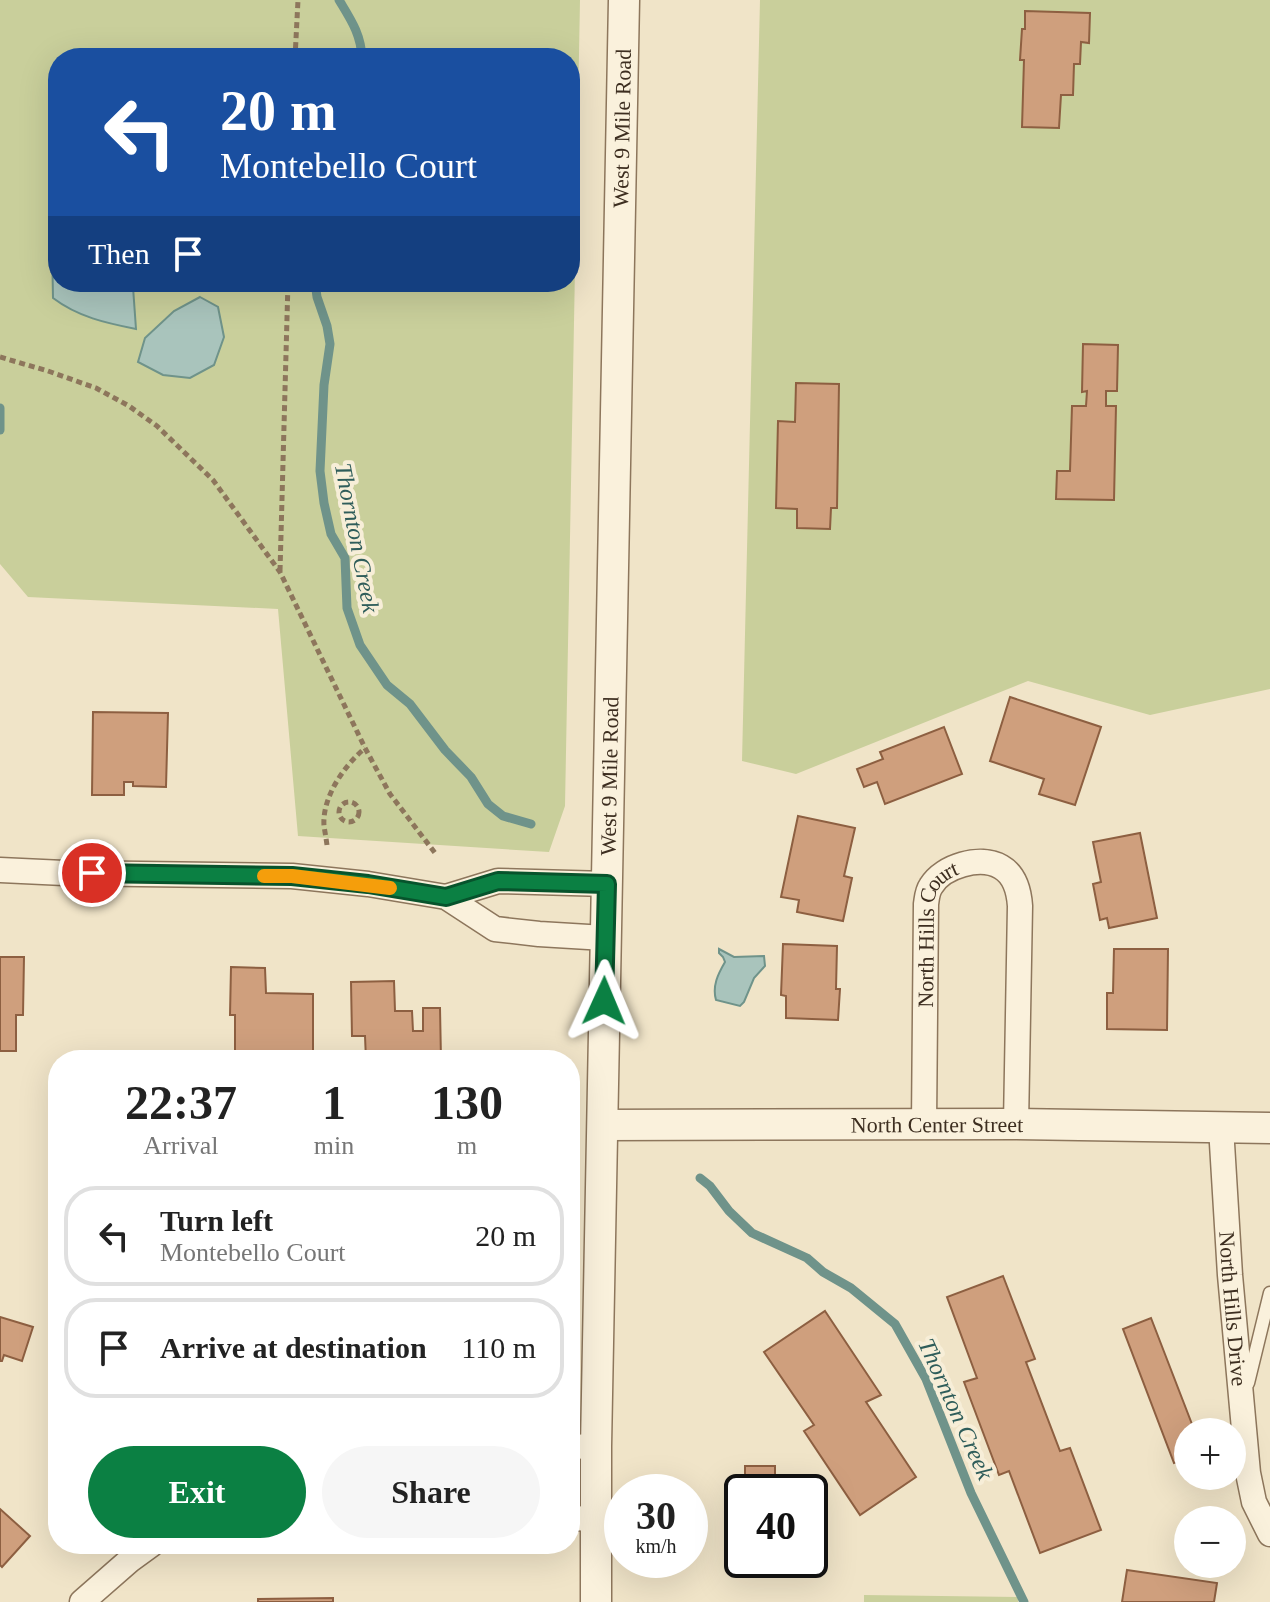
<!DOCTYPE html>
<meta charset="utf-8">
<style>
body{margin:0;font-family:"Times New Roman",serif;background:#f6f6f6;color:#222;height:100vh;display:flex;flex-direction:column;font-size:30px;white-space:nowrap}
*{box-sizing:border-box;margin:0}
p{font-size:26px;color:#767676}
.icon{flex:none;width:44px;height:44px;fill:none;stroke:currentColor;stroke-width:2;stroke-linecap:round;stroke-linejoin:round}
.map{position:relative;flex:1;overflow:hidden}
.side{position:absolute;left:48px;top:1050px;width:532px;height:504px;display:flex;flex-direction:column;background:#fff;border-radius:32px;box-shadow:0 8px 32px #0002}
.side>*{flex:none}
.banner{position:absolute;left:48px;top:48px;width:532px;height:244px;border-radius:32px;box-shadow:0 8px 32px #0002;background:#1a4fa0;color:#fff;overflow:hidden}
.fabs{position:absolute;left:1174px;top:1418px;display:grid;gap:16px}
.fabs a{display:grid;place-items:center;width:72px;height:72px;border-radius:50%;background:#fff;box-shadow:0 8px 32px #0002;font-size:40px}
.speed{position:absolute;left:604px;top:1474px;display:flex;gap:16px;font-size:40px;font-weight:700;text-align:center}
.speed>*{display:grid;place-content:center;width:104px;height:104px;border-radius:50%;background:#fff;box-shadow:0 8px 32px #0002;line-height:1}
.speed small{font-size:20px;font-weight:400}
.speed .limit{border:4px solid #111;border-radius:12px;background:#fff;color:#111}
.pin{position:absolute;display:grid;place-items:center;width:68px;height:68px;color:#fff;margin:-34px;border:4px solid #fff;border-radius:50%;box-shadow:0 2px 8px #0007}
.me{position:absolute;width:88px;margin:-44px;rotate:1deg;stroke-linejoin:round;filter:drop-shadow(0 0 6px #0008)}
.turn{display:flex;align-items:center;gap:28px;height:168px;padding:0 40px;font-size:36px}
.turn .icon{width:104px;height:104px;stroke-width:2.5}
.turn b{display:block;font-size:56px;line-height:68px}
.then{display:flex;align-items:center;height:76px;padding:0 40px;background:#0003;gap:16px;font-size:30px}
.eta{display:flex;justify-content:space-evenly;align-items:center;height:136px;text-align:center}
.eta b{font-size:48px;font-weight:700;line-height:56px}
.button{display:flex;gap:16px;margin-top:auto;padding:16px 40px}
.button a{flex:1;height:92px;border-radius:48px;background:#0b8043;color:#fff;font-size:32px;font-weight:700;line-height:92px;text-align:center}
.button a+a{background:#f6f6f6;color:#222}
ul{padding:0;list-style:none}
li{display:flex;align-items:center;gap:24px;height:100px;margin:0 16px 12px;padding:0 24px;border:4px solid #e0e0e0;border-radius:32px}
li div{flex:1}
li b{display:block;font-size:30px}
li em{font-style:normal}
.map>svg:first-child{display:block}
</style>
<div class="map">
<svg width="1270" height="1602" viewBox="0 0 1270 1602">
<rect width="100%" height="100%" fill="#f0e4c8"/>
<g fill="#c9cf9b" fill-rule="evenodd">
<path d="M0,0H580L565,806L549,852L298,836L278,609L28,597L0,564ZM58,58H570V282H58Z"/>
<path d="M760,0H1270V689L1150,715L1028,681L796,774L742,761Z"/>
<path d="M864,1595L1018,1597V1602H864Z"/>
</g>
<g fill="#a9c4bc" stroke="#6f938a" stroke-width="2">
<path d="M58,230V282H130L133,287L136,329C106,323 78,317 53,298L52,244Z"/>
<path d="M200,297L218,307L224,337L214,365L190,378L163,375L138,362L145,338L174,311Z"/>
<path d="M719,949L734,957L764,956L765,966L754,978L744,1002L740,1006L716,1000C712,986 718,974 725,962L723,957L719,953Z"/>
</g>
<g fill="none" stroke-linecap="round" stroke-linejoin="round">
<g stroke="#6f938a" stroke-width="9">
<path d="M339,0C351,20 361,34 362,58"/>
<path d="M315,282L317,297L327,326L330,344L324,385L320,471L324,503L331,534L345,558L347,608L360,645L387,685L410,704L445,750L471,777L488,804L503,816L531,824"/>
<path d="M0,408V430"/>
<path d="M700,1178L710,1186L729,1211L752,1233L807,1258L823,1272L851,1288L895,1324L926,1379L971,1493L1024,1602"/>
</g>
</g>
<g fill="#cf9f7d" stroke="#8d5f41" stroke-width="2">
<path d="M1025,11L1090,13L1089,43L1081,42L1080,64H1074L1073,95H1061L1059,128L1022,127L1024,60H1020L1022,29H1025Z"/>
<path d="M1083,344L1118,345L1117,391H1106V406H1116L1114,500L1056,499L1057,471H1070L1072,406H1086L1087,391L1082,392Z"/>
<path d="M796,383L839,384L837,508H831L830,529L797,528V509L776,508L778,421L795,422Z"/>
<path d="M1010,697L1101,727L1075,805L1039,794L1044,779L990,761Z"/>
<path d="M93,712L168,713L166,787L133,786V782H124V795H92Z"/>
<path d="M944,727L962,774L885,804L877,782L864,787L857,769L883,759L880,752Z"/>
<path d="M798,816L855,828L844,876L852,878L843,921L797,912L799,900L781,897Z"/>
<path d="M1140,833L1157,918L1109,928L1107,918L1100,920L1093,884L1101,882L1093,842Z"/>
<path d="M783,944L837,946L836,989H840L838,1020L786,1018V996L781,995Z"/>
<path d="M1114,949H1168L1167,1030L1107,1029V993H1113Z"/>
<path d="M0,957H24L23,1015H16V1051H0Z"/>
<path d="M231,967L265,968L266,993L313,994V1059L235,1058V1015H230Z"/>
<path d="M394,981L395,1011H412L413,1031H423V1008H440L441,1060H366L365,1036H352L351,982Z"/>
<path d="M1003,1276L1035,1359L1026,1362L1060,1451L1070,1448L1101,1530L1040,1553L1009,1471L999,1475L964,1382L977,1378L947,1297Z"/>
<path d="M825,1311L881,1395L866,1402L916,1477L860,1515L804,1431L814,1425L764,1352Z"/>
<path d="M0,1317L33,1327L22,1361L4,1355L2,1361H0Z"/>
<path d="M1151,1318L1195,1432H1188V1458L1174,1463L1123,1329Z"/>
<rect x="745" y="1466" width="30" height="26"/>
<path d="M0,1509L30,1536L2,1567L0,1565Z"/>
<path d="M745,1560H776V1573H746Z"/>
<path d="M1127,1570L1217,1583L1214,1602H1122Z"/>
<path d="M333,1598V1602H258V1599Z"/>
</g>
<g fill="none" stroke-linecap="round" stroke-linejoin="round">
<g stroke="#8d765c" stroke-width="15">
<path id="service" d="M1248,1383L1270,1293"/>
</g>
<g stroke="#8d765c" stroke-width="27">
<g id="minor">
<path d="M0,870L64,873L292,876L368,884L446,897L495,929L539,934L605,938"/>
<path d="M446,897L498,881L607,884"/>
<path id="s1" d="M924,1124L926,904C927,898 927,892 931,886C943,866 980,855 1001,867C1015,875 1019,891 1020,906L1016,1124"/>
<path id="s2" d="M1221,1127L1230,1275L1248,1473L1254,1502L1270,1534"/>
<path d="M570,1447L596,1446"/>
<path d="M570,1518L596,1519"/>
<path d="M82,1602L130,1560L152,1544"/>
</g>
</g>
<g stroke="#8d765c" stroke-width="33">
<g id="tertiary">
<path id="s3" d="M603,1125L1016,1124L1270,1128"/>
<path id="s4" d="M596,1602V1446L624,0"/>
</g>
</g>
<g stroke="#8d765c" stroke-width="5" stroke-dasharray="6 4" stroke-linecap="butt">
<path d="M295,58L298,0"/>
<path d="M0,357L48,371L96,388L129,406L157,426L213,480L280,572L365,748L390,794L435,853"/>
<path d="M280,571L288,282"/>
<circle cx="349" cy="812" r="10"/>
<path d="M327,845C326,838 325,832 324,826C322,797 344,766 365,748"/>
</g>
<use href="#service" stroke="#faf1dc" stroke-width="12"/>
<use href="#minor" stroke="#faf1dc" stroke-width="24"/>
<use href="#tertiary" stroke="#faf1dc" stroke-width="30"/>
</g>
<g fill="none" stroke-linecap="round" stroke-linejoin="round">
<g stroke="#07532c" stroke-width="20">
<path id="route" d="M92,873L292,876L368,884L446,897L498,881L607,884L604,1001"/>
</g>
<use href="#route" stroke="#0b8043" stroke-width="14"/>
<path stroke="#f59e0b" stroke-width="14" d="M264,876H292L390,888"/>
</g>
<g text-anchor="middle" stroke-width="8" stroke-linejoin="round" paint-order="stroke">
<g font-size="22" fill="#3d2e20" stroke="#f7eed8">
<text dy="8" stroke="none"><textPath href="#s4" startOffset="1474">West 9 Mile Road</textPath></text>
<text dy="8" stroke="none"><textPath href="#s4" startOffset="826">West 9 Mile Road</textPath></text>
<text dy="8" stroke="none"><textPath href="#s1" startOffset="194">North Hills Court</textPath></text>
<text dy="8" stroke="none"><textPath href="#s3" startOffset="334">North Center Street</textPath></text>
<text dy="8" stroke="none"><textPath href="#s2" startOffset="182">North Hills Drive</textPath></text>
</g>
<g font-size="24" font-style="italic" fill="#2f5d5a" stroke="#f7eed8">
<text transform="translate(357 538) rotate(79)" y="8">Thornton Creek</text>
<text transform="translate(956 1409) rotate(66)" y="8">Thornton Creek</text>
</g>
</g>
</svg>
<div class="fabs">
<a>+</a>
<a>−</a>
</div>
<div class="speed"><div>30<small>km/h</small></div><div class="limit">40</div></div>
<div class="pin" style="left:92px;top:873px;background:#d93025"><svg class="icon" aria-label="arrive" viewBox="0 0 24 24"><path d="M6 21V4h12l-3 4 3 4H6"/></svg></div>
<svg class="me" style="left:604px;top:1001px" viewBox="-20 -20 40 40"><path d="M0-17L14 15 0 8-14 15z" fill="#0b8043" stroke="#fff" stroke-width="4"/></svg>
<div class="banner">
<div class="turn"><svg class="icon" aria-label="left" viewBox="0 0 24 24"><path d="M17 20v-9H6M10 6l-5 5 5 5"/></svg><div><b>20 m</b>Montebello Court</div></div>
<div class="then">Then<svg class="icon" aria-label="arrive" viewBox="0 0 24 24"><path d="M6 21V4h12l-3 4 3 4H6"/></svg></div>
</div>
<section class="side">
<div class="eta">
<div><b>22:37</b><p>Arrival</p></div>
<div><b>1</b><p>min</p></div>
<div><b>130</b><p>m</p></div>
</div>
<ul>
<li><svg class="icon" aria-label="left" viewBox="0 0 24 24"><path d="M17 20v-9H6M10 6l-5 5 5 5"/></svg><div><b>Turn left</b><p>Montebello Court</p></div><em>20 m</em></li>
<li><svg class="icon" aria-label="arrive" viewBox="0 0 24 24"><path d="M6 21V4h12l-3 4 3 4H6"/></svg><div><b>Arrive at destination</b></div><em>110 m</em></li>
</ul>
<div class="button"><a>Exit</a><a>Share</a></div>
</section>
</div>
